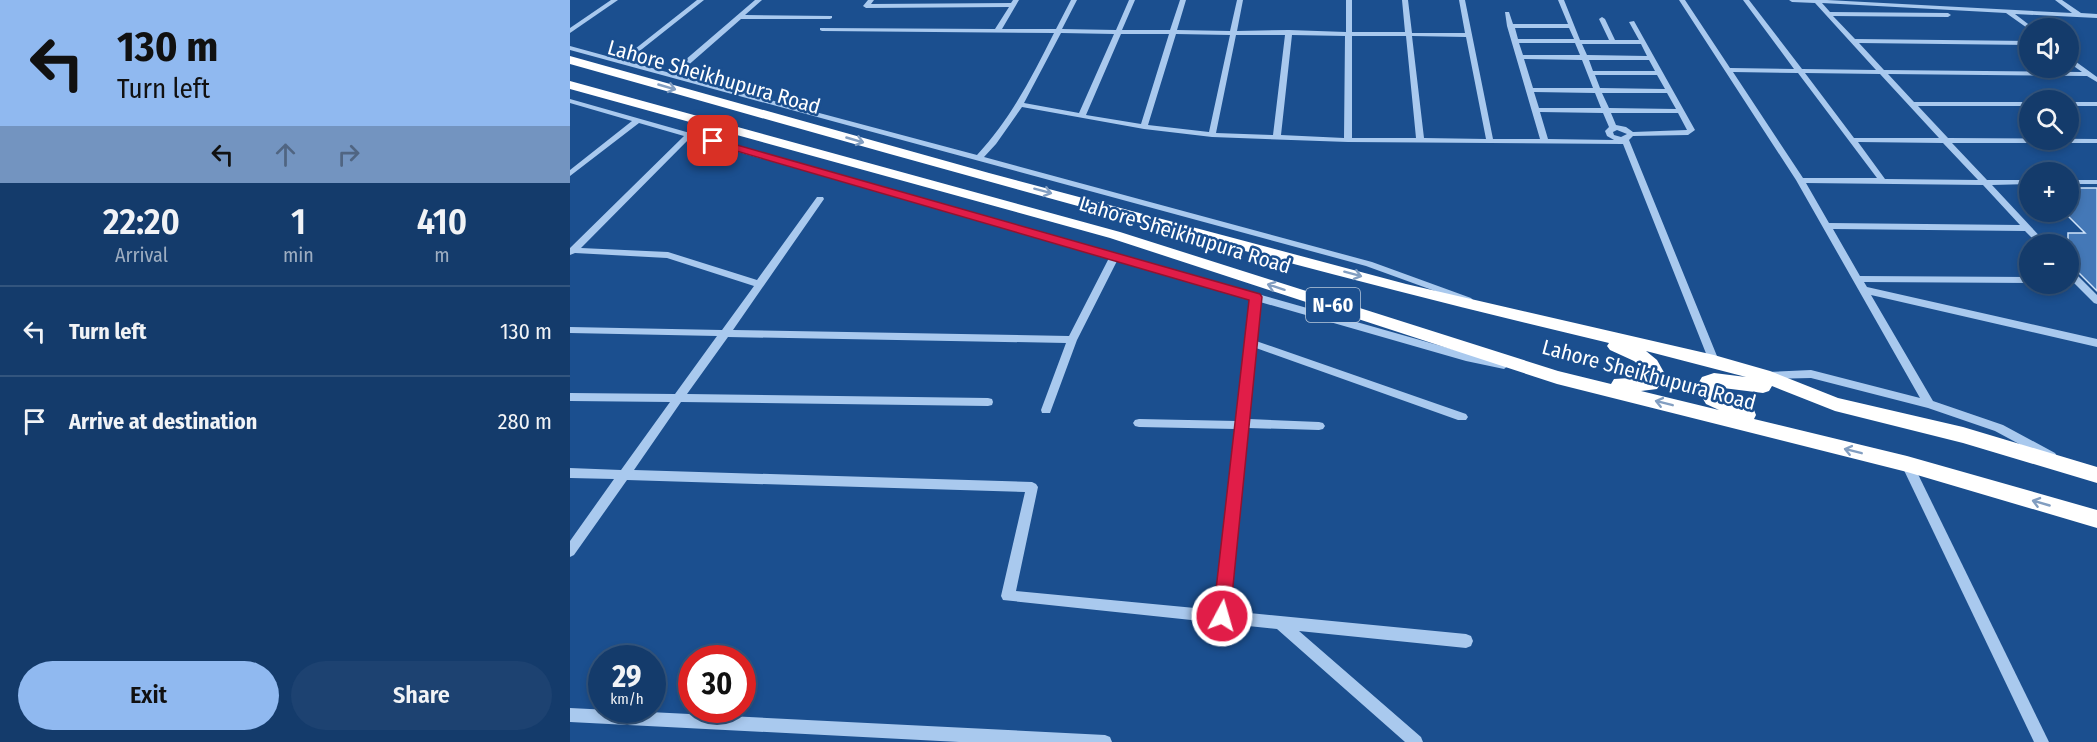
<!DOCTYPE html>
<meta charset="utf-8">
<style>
body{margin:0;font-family:"Fira Sans Condensed",sans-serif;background:#1d4271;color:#f1f3f6;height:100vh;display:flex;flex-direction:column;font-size:22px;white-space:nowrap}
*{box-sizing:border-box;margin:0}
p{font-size:20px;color:#9dadc1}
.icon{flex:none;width:33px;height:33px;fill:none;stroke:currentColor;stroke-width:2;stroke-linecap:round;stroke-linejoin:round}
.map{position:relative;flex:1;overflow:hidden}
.panel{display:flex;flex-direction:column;background:#143b6b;width:570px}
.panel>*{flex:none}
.guide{background:#90b9f0;color:#111;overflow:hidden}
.fabs{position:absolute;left:1449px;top:18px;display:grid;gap:12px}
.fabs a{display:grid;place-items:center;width:60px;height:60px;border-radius:50%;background:#143b6b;box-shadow:0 3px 9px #0003,0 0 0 2px #33557e;font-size:30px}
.speed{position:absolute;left:18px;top:645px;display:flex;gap:12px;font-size:30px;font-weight:700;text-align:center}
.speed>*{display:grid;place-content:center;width:78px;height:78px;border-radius:50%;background:#143b6b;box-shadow:0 3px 9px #0003,0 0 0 2px #33557e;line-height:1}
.speed small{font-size:15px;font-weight:400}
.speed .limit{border:9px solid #d22;background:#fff;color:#111}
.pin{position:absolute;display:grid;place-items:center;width:51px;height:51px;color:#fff;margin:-26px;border-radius:12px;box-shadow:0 3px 9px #0006}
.me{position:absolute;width:66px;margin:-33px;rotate:6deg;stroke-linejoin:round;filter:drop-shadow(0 0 4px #0008)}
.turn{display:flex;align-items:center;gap:21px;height:126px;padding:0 18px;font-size:27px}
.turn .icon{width:78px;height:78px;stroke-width:2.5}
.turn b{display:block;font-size:42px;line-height:51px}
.lanes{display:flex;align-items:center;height:57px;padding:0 18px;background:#0003;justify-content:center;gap:30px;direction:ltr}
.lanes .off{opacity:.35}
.eta{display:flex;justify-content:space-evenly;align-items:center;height:102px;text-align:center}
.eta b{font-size:36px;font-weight:600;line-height:42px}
.button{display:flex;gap:12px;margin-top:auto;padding:12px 18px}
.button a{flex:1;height:69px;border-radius:36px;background:#90b9f0;color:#111;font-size:24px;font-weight:600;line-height:69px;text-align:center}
.button a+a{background:#1d4271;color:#f1f3f6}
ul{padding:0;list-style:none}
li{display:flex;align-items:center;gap:18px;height:90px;padding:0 18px;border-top:2px solid #33557e}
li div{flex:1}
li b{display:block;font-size:22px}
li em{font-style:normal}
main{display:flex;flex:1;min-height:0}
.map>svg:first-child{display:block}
</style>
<main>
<section class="panel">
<div class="guide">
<div class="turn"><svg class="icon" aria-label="left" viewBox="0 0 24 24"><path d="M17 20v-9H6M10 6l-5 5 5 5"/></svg><div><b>130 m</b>Turn left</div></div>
<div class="lanes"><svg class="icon" aria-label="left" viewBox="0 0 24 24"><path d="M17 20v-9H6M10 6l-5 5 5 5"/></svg><svg class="icon off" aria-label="ahead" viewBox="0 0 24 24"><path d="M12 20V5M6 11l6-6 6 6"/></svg><svg class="icon off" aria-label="right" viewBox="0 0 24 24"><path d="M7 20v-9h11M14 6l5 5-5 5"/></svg></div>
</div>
<div class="eta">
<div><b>22:20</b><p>Arrival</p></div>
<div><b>1</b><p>min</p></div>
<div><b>410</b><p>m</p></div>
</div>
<ul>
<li><svg class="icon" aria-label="left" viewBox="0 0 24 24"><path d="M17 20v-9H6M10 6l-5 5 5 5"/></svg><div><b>Turn left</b></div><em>130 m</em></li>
<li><svg class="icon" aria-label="arrive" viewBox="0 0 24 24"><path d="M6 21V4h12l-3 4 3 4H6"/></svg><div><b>Arrive at destination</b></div><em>280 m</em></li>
</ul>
<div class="button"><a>Exit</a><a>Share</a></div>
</section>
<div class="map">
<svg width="1527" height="742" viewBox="0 0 1527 742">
<rect width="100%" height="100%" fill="#1b4f8f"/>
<path fill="#4478b7" stroke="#cfe3fa" stroke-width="1.5" d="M1498,188H1527V291L1498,262V233H1515L1498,216Z"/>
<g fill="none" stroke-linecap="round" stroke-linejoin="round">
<g fill="#a9c9ee" fill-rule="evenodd">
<path d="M41,0H48L0,33V28Z"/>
<path d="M127,0H134L57,61L100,73L185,0H192L175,15L262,16V18L260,19H171L107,75L407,155C440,120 462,77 484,33L252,31L250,30V28L425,29L439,7L296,8L293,6L298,0H304L301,4L441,3L443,0H449L432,29H486L501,0H507L492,29L546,30L559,0H565L552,30H600L610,0H616L607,30L660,31L667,0H673L667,31L719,30L776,32V0H782V32H835L832,0H838L842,33H895L889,0H895L923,139H970L937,26L935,12H939L943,24H998L988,0H994L1010,40H1039L1029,19L1032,17L1035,19L1045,40H1069L1059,22L1064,21L1125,130L1118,135L1063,136L1059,140L1149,361L1144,365L1139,361L1053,144L778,142L642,137L574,129L452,107L426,144L414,157L802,262L901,298L903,300L898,303L796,266L0,50V46L51,60ZM945,28H999L1004,39H948ZM491,33L544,34L509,113L454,103ZM551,34H599L571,124L516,115ZM606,34L660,35L639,132L578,125ZM666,35H715L703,135L646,133ZM722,35L775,36L774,138L711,135ZM782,36H836L846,138H782ZM842,36L896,37L916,139L854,138ZM949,43H1005L1010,55H953ZM1012,44H1071L1077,56L1017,55ZM954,59L1012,60L1023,88H963ZM1019,60H1079L1085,71H1023ZM1025,75H1087L1095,89L1030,88ZM964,92L1025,93L1031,108H969ZM1032,93H1097L1106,109L1039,108ZM970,112L1033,113L1039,127L1035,131L1037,136L1044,140L978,139ZM1041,113H1108L1117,130L1063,132L1056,127L1046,125ZM1047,130L1057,134L1051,137L1044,135L1043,132Z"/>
<path d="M1109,0H1115L1160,68L1224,69L1173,0H1179L1232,69L1306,70L1245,3L1222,2L1219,0H1257L1502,13L1485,0H1492L1511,13L1527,14V18L1445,14L1462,27L1463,28L1460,30L1436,13L1252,3L1260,12L1378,13L1381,15L1378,17L1263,16L1285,39L1460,41V45L1289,43L1314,70L1512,72L1498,62V56L1527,77V82L1517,76L1318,74L1344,102H1460V106H1348L1378,138L1527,139V143H1382L1417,180H1460V184L1422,185L1477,244H1468L1455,231L1263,229L1290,276L1460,277V283L1294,282L1297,287L1527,339V347L1301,295L1363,401L1433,425L1485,453L1487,456L1485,459L1481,461L1477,459L1425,431L1358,408L1241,378L1193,379L1192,376L1193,373L1197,372L1241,370L1350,398L1226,180ZM1163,72L1228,73L1307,178H1233ZM1235,73L1310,74L1369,138H1284ZM1288,142L1373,143L1408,180L1315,179ZM1236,183L1413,185L1450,225L1259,223Z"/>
<path d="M0,99L896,353L938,362L939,365L934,369L896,361L690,302L686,341L896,414L898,417L896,420H888L686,348L679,419L749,422L753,423L755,426L753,429L749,430L678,428L659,611L896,634L901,636L903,641L901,646L896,648L729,631L851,737L853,742H835L707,629L433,600L431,596L455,492L57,480L4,555L0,557V541L44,479L0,478V468L51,470L100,402L0,401V393L105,394L147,336L0,333V327L152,330L184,286L97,258L5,253L0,255V248L114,136L69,123L0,176V170L62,121L0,103ZM120,138L539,258L499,336L163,330L254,199L253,197H247L187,280L98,252L11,248ZM547,261L681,299L667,421L569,419L565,420L563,423L565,426L569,427L666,429L646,610L446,591L468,487L466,484L462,482L64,470L111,402L418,406L422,405L423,402L422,399L418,398L117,394L158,337L496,343L471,410L472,413H480L507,340Z"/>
<rect x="1498" y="102" width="29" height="4"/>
<rect x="1498" y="180" width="29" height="4"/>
<path d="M1498,268L1501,269L1527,295V304L1524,303L1498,277Z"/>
<path d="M1337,459L1341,461L1343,464L1479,742H1464L1331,464L1333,461Z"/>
<path d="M0,708L535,735L540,737L542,742H389L0,722Z"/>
</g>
<path fill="#fff" fill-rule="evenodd" d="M0,56L419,173L836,284L1144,355L1200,371L1268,398L1393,427L1527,467V483L1393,443L1265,411L1202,386L1199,391L1193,393L1145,387L1150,394L1184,410L1186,415L1184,419L1337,456L1527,510V528L1337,472L987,384L540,238L0,89V81L550,232L988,371L1041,384L1044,379L1076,377V371L1064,361L1040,350L1037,346L1039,343C690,260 345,161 0,64ZM1076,351L1176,377L1144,373L1132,377L1126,387L1136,404L1149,410L1071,391L1087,389L1096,376L1087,360Z"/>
</g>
<defs><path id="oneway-shaft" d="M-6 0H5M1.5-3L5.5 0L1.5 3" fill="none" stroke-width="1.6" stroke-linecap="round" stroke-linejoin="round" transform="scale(1.5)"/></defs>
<g stroke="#829ec1">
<use href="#oneway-shaft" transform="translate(97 87) rotate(16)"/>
<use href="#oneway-shaft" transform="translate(285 140) rotate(16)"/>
<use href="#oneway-shaft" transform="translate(473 191) rotate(15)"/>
<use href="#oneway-shaft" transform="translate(783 274) rotate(15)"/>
<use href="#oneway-shaft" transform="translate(706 287) rotate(-162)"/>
<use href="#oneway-shaft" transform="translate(1094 403) rotate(-166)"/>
<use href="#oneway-shaft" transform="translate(1283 451) rotate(-166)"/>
<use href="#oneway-shaft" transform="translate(1471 503) rotate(-164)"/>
</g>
<path fill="#e11d48" stroke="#92132f" stroke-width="1.5" d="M139,139H146L690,294L692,297L660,616L658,622L652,624L645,622L643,616L679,300L139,143Z"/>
<g text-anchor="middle" stroke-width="5" stroke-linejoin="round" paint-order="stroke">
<rect fill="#1b4f8f" stroke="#bbcadd" stroke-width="1.5" x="736" y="288" width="54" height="34" rx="4.5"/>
<g font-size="20" font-weight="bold" fill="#fff">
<text x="763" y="312">N-60</text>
</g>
<g font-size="21" fill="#fff" stroke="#1b4f8f">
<text transform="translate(144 77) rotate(16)" y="7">Lahore Sheikhupura Road</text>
<text transform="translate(615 235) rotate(17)" y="7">Lahore Sheikhupura Road</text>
<text transform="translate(1079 375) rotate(15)" y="7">Lahore Sheikhupura Road</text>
</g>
</g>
</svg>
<div class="fabs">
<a><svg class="icon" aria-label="sound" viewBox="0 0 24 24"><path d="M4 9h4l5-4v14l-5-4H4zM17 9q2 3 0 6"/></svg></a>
<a><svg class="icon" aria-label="search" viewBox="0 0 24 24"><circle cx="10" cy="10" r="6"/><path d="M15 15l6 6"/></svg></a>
<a>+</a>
<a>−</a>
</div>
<div class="speed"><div>29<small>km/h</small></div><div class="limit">30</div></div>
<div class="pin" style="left:143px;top:141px;background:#d93025"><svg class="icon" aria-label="arrive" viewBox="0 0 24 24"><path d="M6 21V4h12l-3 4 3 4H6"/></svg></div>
<svg class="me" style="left:652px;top:616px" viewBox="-20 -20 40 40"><circle r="17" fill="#e11d48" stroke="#fff" stroke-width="3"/><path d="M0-11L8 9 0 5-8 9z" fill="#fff"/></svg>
</div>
</main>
